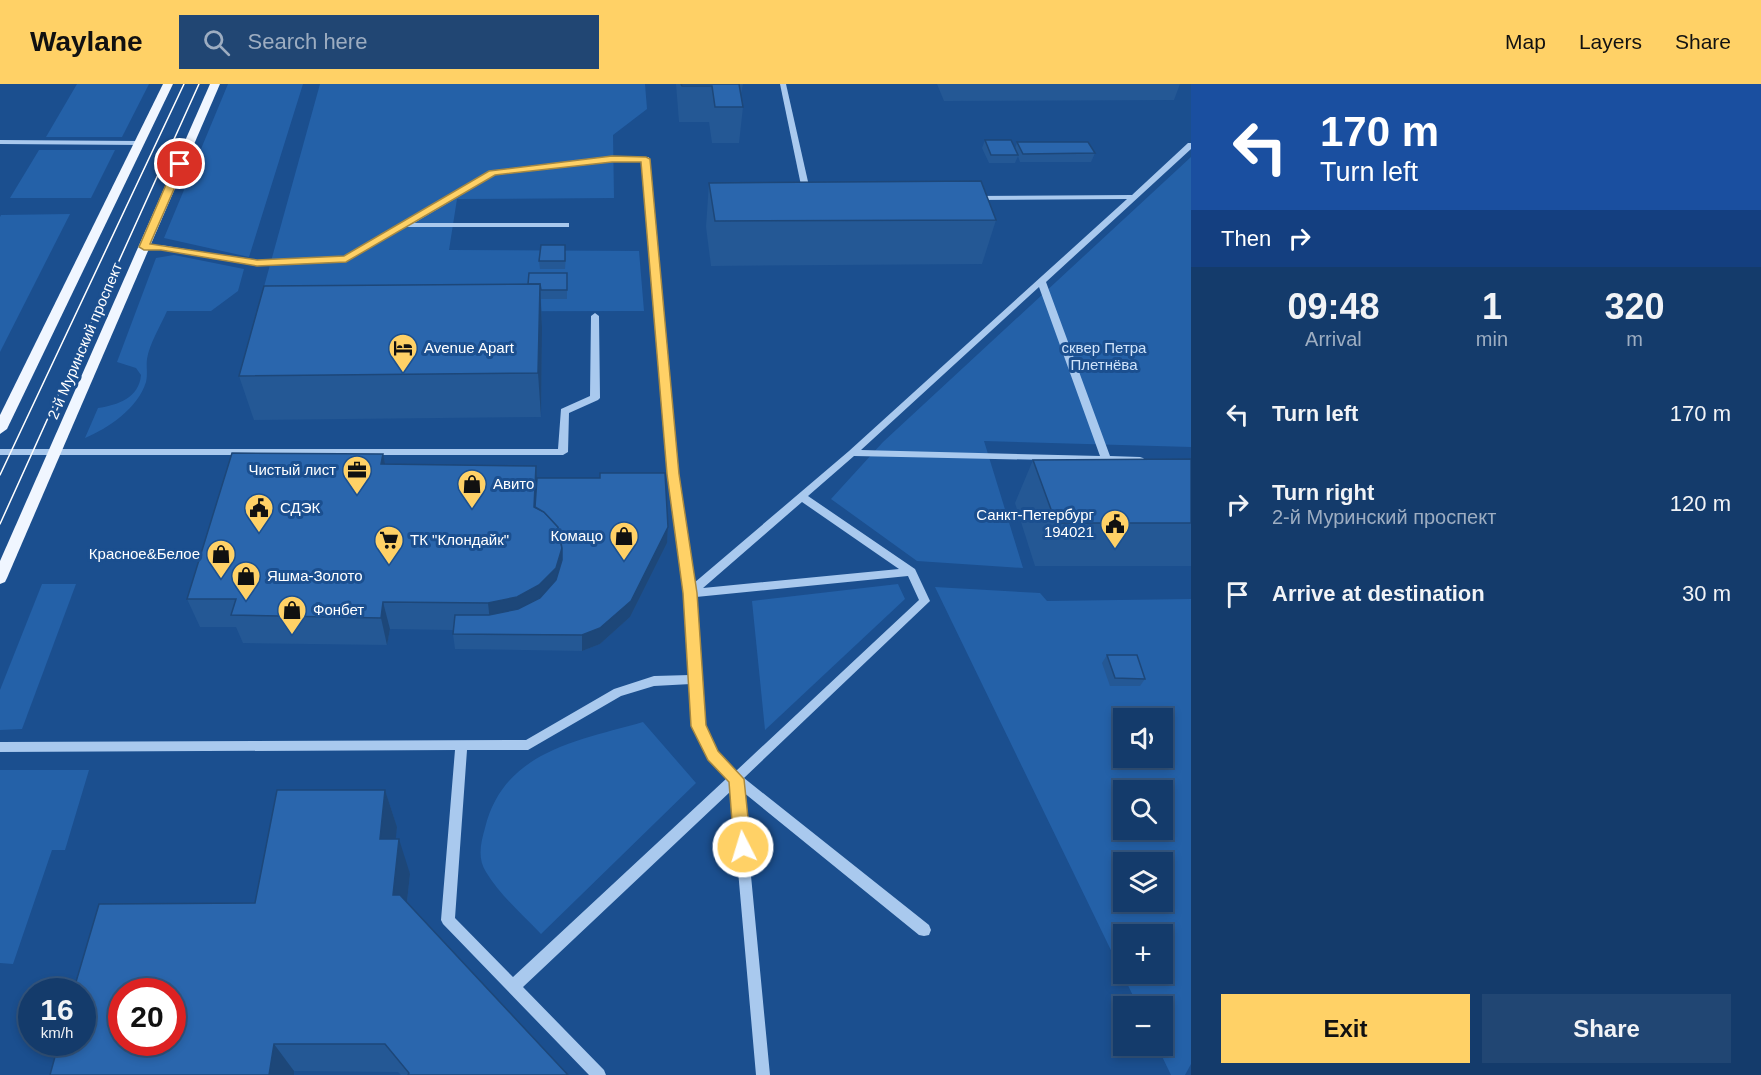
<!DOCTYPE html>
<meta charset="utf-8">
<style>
body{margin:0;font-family:Helvetica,sans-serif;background:#214673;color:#f1f3f6;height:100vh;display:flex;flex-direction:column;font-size:22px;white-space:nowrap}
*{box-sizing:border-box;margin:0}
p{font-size:20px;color:#9dadc1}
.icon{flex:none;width:33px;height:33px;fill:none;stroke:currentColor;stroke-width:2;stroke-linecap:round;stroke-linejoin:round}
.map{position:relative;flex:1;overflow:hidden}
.side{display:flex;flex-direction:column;background:#143b6b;width:570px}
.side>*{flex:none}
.hud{background:#1a4fa0;color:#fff;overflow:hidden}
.controls{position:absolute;left:1113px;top:624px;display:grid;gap:12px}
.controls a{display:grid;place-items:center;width:60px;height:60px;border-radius:0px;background:#143b6b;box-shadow:0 3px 9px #0003,0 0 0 2px #33557e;font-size:30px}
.speed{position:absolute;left:18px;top:894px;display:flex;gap:12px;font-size:30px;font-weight:700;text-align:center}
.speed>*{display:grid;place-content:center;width:78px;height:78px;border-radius:50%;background:#143b6b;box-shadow:0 3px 9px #0003,0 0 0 2px #33557e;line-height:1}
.speed small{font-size:15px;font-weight:400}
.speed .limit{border:9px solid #d22;background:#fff;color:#111}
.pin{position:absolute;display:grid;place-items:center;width:51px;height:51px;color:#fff;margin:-26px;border:3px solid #fff;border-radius:50%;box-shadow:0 2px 6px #0007}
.me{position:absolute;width:66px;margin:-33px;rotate:355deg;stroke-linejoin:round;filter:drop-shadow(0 0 4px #0008)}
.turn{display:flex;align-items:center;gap:21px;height:126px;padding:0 30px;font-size:27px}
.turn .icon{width:78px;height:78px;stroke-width:2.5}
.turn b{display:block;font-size:42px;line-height:51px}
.then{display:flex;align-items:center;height:57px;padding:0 30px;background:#0003;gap:12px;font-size:22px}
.eta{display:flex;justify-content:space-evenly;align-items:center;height:102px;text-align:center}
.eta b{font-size:36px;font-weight:800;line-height:42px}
.cta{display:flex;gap:12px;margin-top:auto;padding:12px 30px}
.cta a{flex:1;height:69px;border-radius:0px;background:#ffd166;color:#111;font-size:24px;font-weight:800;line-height:69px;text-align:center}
.cta a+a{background:#214673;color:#f1f3f6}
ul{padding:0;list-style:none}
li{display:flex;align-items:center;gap:18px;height:90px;padding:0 30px}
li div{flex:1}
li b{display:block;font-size:22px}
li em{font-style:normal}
header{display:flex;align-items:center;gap:36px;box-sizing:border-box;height:84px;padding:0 30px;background:#ffd166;color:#111}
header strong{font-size:28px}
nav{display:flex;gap:33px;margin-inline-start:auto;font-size:21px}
.search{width:420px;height:54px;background:#214673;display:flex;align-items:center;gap:15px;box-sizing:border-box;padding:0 21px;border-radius:0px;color:#9dadc1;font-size:22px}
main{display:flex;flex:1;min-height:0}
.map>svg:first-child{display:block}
</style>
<header>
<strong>Waylane</strong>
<div class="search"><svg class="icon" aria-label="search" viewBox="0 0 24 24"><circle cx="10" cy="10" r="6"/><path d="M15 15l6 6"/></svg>Search here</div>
<nav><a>Map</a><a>Layers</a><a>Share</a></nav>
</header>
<main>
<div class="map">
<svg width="1191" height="991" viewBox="0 0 1191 991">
<rect width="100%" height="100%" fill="#1b4f8f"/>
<g fill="#2461a8" fill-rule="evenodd">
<path d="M77,0H149L122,53H46Z"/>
<path d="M228,0H303L249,173L164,154Z"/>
<path d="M320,0H645L647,25L613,51L614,114L457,115L449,166L639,167L644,227L257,228Z"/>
<path d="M39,66H115L91,114H10Z"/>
<path d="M1191,73V363L984,357L1023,484L917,477L831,415L883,358Z"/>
<path d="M70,130L0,268V133L1,131Z"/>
<path d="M174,171L244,185L238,207L211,227H167C161,241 149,260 147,275C146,283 148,290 146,298C138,324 109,344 85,354L98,324C118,321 139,314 141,291L136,284L117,278L156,174Z"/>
<path d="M42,500H76L22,645L0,646V606Z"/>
<path d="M898,500L905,515L765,646L752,517Z"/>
<path d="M935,503L1040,509L1047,517L1191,515V980L1185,991H1171L1157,962H1162V922H1138ZM1124,634H1162V674H1124ZM1124,706H1162V746H1124ZM1124,778H1162V818H1124ZM1124,850H1162V890H1124Z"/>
<path d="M643,638L696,699L541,850C522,830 500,811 486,788C477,774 481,758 485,744C504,667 577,657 643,638Z"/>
<path d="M0,686H89L65,766H52L13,880L0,879Z"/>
</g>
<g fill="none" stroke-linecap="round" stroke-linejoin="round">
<g fill="#a9c9ee" fill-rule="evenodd">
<path d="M780,0H786L811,111L810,113L803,111Z"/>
<path d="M0,56L140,57L144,59L140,61L0,60Z"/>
<path d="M1188,59H1191V65L1046,198L1110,372L1140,373L1143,374L1145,376L1143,378L854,372L808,412L915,485L930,517L744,694L929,841L931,846L929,851L924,852L919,851L743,708L770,991H756L731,707L523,903L604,986L606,991H589L443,840L441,836L455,666L0,668V658L526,656L614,605L654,592L690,591L685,509L668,389L643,77H612L495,91L414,139H569V143H406L346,177L257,181L161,165H141V161H161L257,177L344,173L490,87L612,73H649L678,389L694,499L849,367L1127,115L974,116L970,114L971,112L1132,111ZM1039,203L1100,372L861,366ZM802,418L899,485L703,504ZM908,492L919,516L736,687L717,667L704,642L696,513ZM691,600L692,642L709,675L727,694L513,893L455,834L467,666H528L621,612L654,602Z"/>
<path d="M595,229L599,232L600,314L598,316L569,329L568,368L563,371H0V365H558L561,325L590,312L591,232Z"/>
</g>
<g fill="#f0f6ff" fill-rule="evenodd">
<path d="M163,0H173L7,345L0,350V331Z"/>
<path d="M210,0H220L7,494L5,498L0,500V477Z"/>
</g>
<g stroke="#fff" stroke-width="1.5">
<path d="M0,391L184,0"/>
<path d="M0,440L199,0"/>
</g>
</g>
<g fill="#245895">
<path d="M676,0H743L741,10L743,23L739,59H712L709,38H679Z"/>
<path d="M937,0H1180L1174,16L944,17Z"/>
<path d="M985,56L1015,65L1017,58L1095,69L1091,78H1020L1018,72L1015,79H989L982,64Z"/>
<path d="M709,99L996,136L982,180L711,182L706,143Z"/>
<path d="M566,169L565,185H540L539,177Z"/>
<path d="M567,189V215H541L542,244L541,333L254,336L239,292L528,200Z"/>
<path d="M383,370L385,380L536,382L537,394L668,443L667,459L630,533L600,560L582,567L455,565L453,550V546L390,545L387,561L243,559L236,543H200L187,515Z"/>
<path d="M1191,375V482H1035L1015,419L1033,376Z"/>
<path d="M1107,571L1145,595L1140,602H1110L1102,579Z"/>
<path d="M385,706L397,743L395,755L410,790L407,819L568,991H401L398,988L294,987L99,820L255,819Z"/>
</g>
<g fill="#1d4779">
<path d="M540,200L542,244L541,333L538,289Z"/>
<path d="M383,370L389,399L381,380Z"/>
<path d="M536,382L538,411L537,436L534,423Z"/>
<path d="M668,443L667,459L630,533L600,560L582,567V551Z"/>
<path d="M562,464L563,492L557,512L491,547L488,519Z"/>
<path d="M383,518L390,545L387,561L381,534Z"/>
<path d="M385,706L397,743L392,790L380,755Z"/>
<path d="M399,755L410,790L404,845L393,811Z"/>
<path d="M274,960L294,987V991H269Z"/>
</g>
<g fill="#2a66ad" stroke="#1d4779" stroke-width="1.5" fill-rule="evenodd">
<path d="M681,0H739L743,23H715L712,2H682Z"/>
<path d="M985,56H1011L1018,71H991Z"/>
<path d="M1017,58H1088L1095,69L1023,70Z"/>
<path d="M981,97L996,136L715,137L709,99Z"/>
<path d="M541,161H565V177H539Z"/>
<path d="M529,189H567V206H541L540,200H528Z"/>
<path d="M540,200L538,289L239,292L264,202Z"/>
<path d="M232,369L383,370L381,380L536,382L534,423L544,428L558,443L562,464L556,484L539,501L517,513L488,519L383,518L381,534L231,531L236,515H187Z"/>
<path d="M1191,375V439H1056L1033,376Z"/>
<path d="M600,389H665L668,443L631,517L600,544L582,551L453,550L455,531H489L518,525L540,514L556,496L562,476V464L558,443L544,428L535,423L537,394H600Z"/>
<path d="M1107,571H1137L1145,595L1115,594Z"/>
<path d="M277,706H385L380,755H399L393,811H400L568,991H408L409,989L385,960H274L269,991H50L59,958H82V908H73L99,820L255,819ZM122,908H172V958H122Z"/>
</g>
<path fill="#ffd166" stroke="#a68842" stroke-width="1.5" d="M612,72L646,73L650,75L679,390L697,509L706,641L718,667L744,695L751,763L748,769L743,771L737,769L734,763L729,698L708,676L691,642L683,509L667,390L641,78H612L495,91L346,178L257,182L161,166H144L139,163L175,80L180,77L185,80L150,160L257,176L344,172L489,87Z"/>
<defs>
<g id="hotel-pin" transform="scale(1.5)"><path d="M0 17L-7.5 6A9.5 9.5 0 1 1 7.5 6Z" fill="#ffd166" stroke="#1b4f8f"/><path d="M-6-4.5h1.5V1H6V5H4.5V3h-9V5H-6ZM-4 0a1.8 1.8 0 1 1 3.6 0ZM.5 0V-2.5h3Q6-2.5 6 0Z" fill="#111"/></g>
<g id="office-pin" transform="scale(1.5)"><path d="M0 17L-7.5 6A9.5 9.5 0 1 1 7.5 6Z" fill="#ffd166" stroke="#1b4f8f"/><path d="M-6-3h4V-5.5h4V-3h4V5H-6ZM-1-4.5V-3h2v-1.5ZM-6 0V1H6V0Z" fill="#111"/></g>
<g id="shop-pin" transform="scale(1.5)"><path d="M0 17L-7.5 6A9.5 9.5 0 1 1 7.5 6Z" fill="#ffd166" stroke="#1b4f8f"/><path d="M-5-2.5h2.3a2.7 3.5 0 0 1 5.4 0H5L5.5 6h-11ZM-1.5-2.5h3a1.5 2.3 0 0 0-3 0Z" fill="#111"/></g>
<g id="civic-pin" transform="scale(1.5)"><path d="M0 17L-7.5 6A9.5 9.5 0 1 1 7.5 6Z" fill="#ffd166" stroke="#1b4f8f"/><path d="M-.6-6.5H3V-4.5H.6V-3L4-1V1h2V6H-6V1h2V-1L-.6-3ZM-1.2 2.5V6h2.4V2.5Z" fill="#111"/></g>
<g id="supermarket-pin" transform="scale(1.5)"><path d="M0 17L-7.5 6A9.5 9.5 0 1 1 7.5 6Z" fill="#ffd166" stroke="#1b4f8f"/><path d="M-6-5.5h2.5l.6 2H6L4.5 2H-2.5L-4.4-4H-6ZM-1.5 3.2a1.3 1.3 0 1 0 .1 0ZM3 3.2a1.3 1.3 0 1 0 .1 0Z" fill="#111"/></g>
</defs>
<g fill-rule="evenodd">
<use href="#hotel-pin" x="403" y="264"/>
<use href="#office-pin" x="357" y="386"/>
<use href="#shop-pin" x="472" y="400"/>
<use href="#civic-pin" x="259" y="424"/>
<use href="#civic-pin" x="1115" y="440"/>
<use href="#shop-pin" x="624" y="452"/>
<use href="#supermarket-pin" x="389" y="456"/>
<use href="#shop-pin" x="221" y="470"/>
<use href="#shop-pin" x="246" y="492"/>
<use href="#shop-pin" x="292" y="526"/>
</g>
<g text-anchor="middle" stroke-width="6" stroke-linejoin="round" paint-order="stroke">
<g font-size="15" fill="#fff" stroke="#1b4f8f">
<text transform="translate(85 257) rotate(-67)" y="5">2-й Муринский проспект</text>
</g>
<g font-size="15" fill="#fff" stroke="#1b4f8f" text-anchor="start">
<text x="424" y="269">Avenue Apart</text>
<text x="336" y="391" text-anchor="end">Чистый лист</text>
<text x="493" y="405">Авито</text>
<text x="280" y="429">СДЭК</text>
<text x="1094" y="436" text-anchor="end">Санкт-Петербург<tspan x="1094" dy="17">194021</tspan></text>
<text x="603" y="457" text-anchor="end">Комацо</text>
<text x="410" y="461">ТК "Клондайк"</text>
<text x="200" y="475" text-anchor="end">Красное&amp;Белое</text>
<text x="267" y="497">Яшма-Золото</text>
<text x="313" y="531">Фонбет</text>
</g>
<g font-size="15" fill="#cfe3fa" stroke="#1b4f8f">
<text x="1104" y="269">сквер Петра<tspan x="1104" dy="17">Плетнёва</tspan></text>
</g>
</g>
</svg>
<div class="controls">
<a><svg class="icon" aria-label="sound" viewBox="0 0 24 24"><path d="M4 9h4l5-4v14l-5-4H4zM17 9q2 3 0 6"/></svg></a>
<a><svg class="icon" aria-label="search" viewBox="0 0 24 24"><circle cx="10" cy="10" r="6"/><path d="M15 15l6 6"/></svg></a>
<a><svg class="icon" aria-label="layers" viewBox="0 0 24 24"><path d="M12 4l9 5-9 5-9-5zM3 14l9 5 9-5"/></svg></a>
<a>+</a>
<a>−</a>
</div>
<div class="speed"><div>16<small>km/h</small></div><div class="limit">20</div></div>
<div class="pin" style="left:180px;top:80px;background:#d93025"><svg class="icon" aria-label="arrive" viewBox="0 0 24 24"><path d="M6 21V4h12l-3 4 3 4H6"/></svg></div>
<svg class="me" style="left:743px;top:763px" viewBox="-20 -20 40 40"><circle r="17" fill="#ffd166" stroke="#fff" stroke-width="3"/><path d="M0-11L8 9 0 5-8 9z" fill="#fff"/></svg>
</div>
<section class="side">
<div class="hud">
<div class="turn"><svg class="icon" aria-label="left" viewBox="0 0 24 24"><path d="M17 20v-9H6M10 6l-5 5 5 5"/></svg><div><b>170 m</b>Turn left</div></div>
<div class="then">Then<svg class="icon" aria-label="right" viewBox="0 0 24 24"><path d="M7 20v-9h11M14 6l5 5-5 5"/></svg></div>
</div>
<div class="eta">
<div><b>09:48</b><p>Arrival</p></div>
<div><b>1</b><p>min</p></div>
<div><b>320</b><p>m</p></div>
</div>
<ul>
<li><svg class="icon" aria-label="left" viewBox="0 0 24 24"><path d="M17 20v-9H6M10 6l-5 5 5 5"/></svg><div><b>Turn left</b></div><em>170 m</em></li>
<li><svg class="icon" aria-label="right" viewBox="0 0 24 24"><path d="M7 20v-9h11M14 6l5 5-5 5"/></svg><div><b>Turn right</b><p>2-й Муринский проспект</p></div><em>120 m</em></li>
<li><svg class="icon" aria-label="arrive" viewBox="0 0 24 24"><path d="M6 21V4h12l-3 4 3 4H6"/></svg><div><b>Arrive at destination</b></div><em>30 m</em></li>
</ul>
<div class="cta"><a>Exit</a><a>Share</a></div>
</section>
</main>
